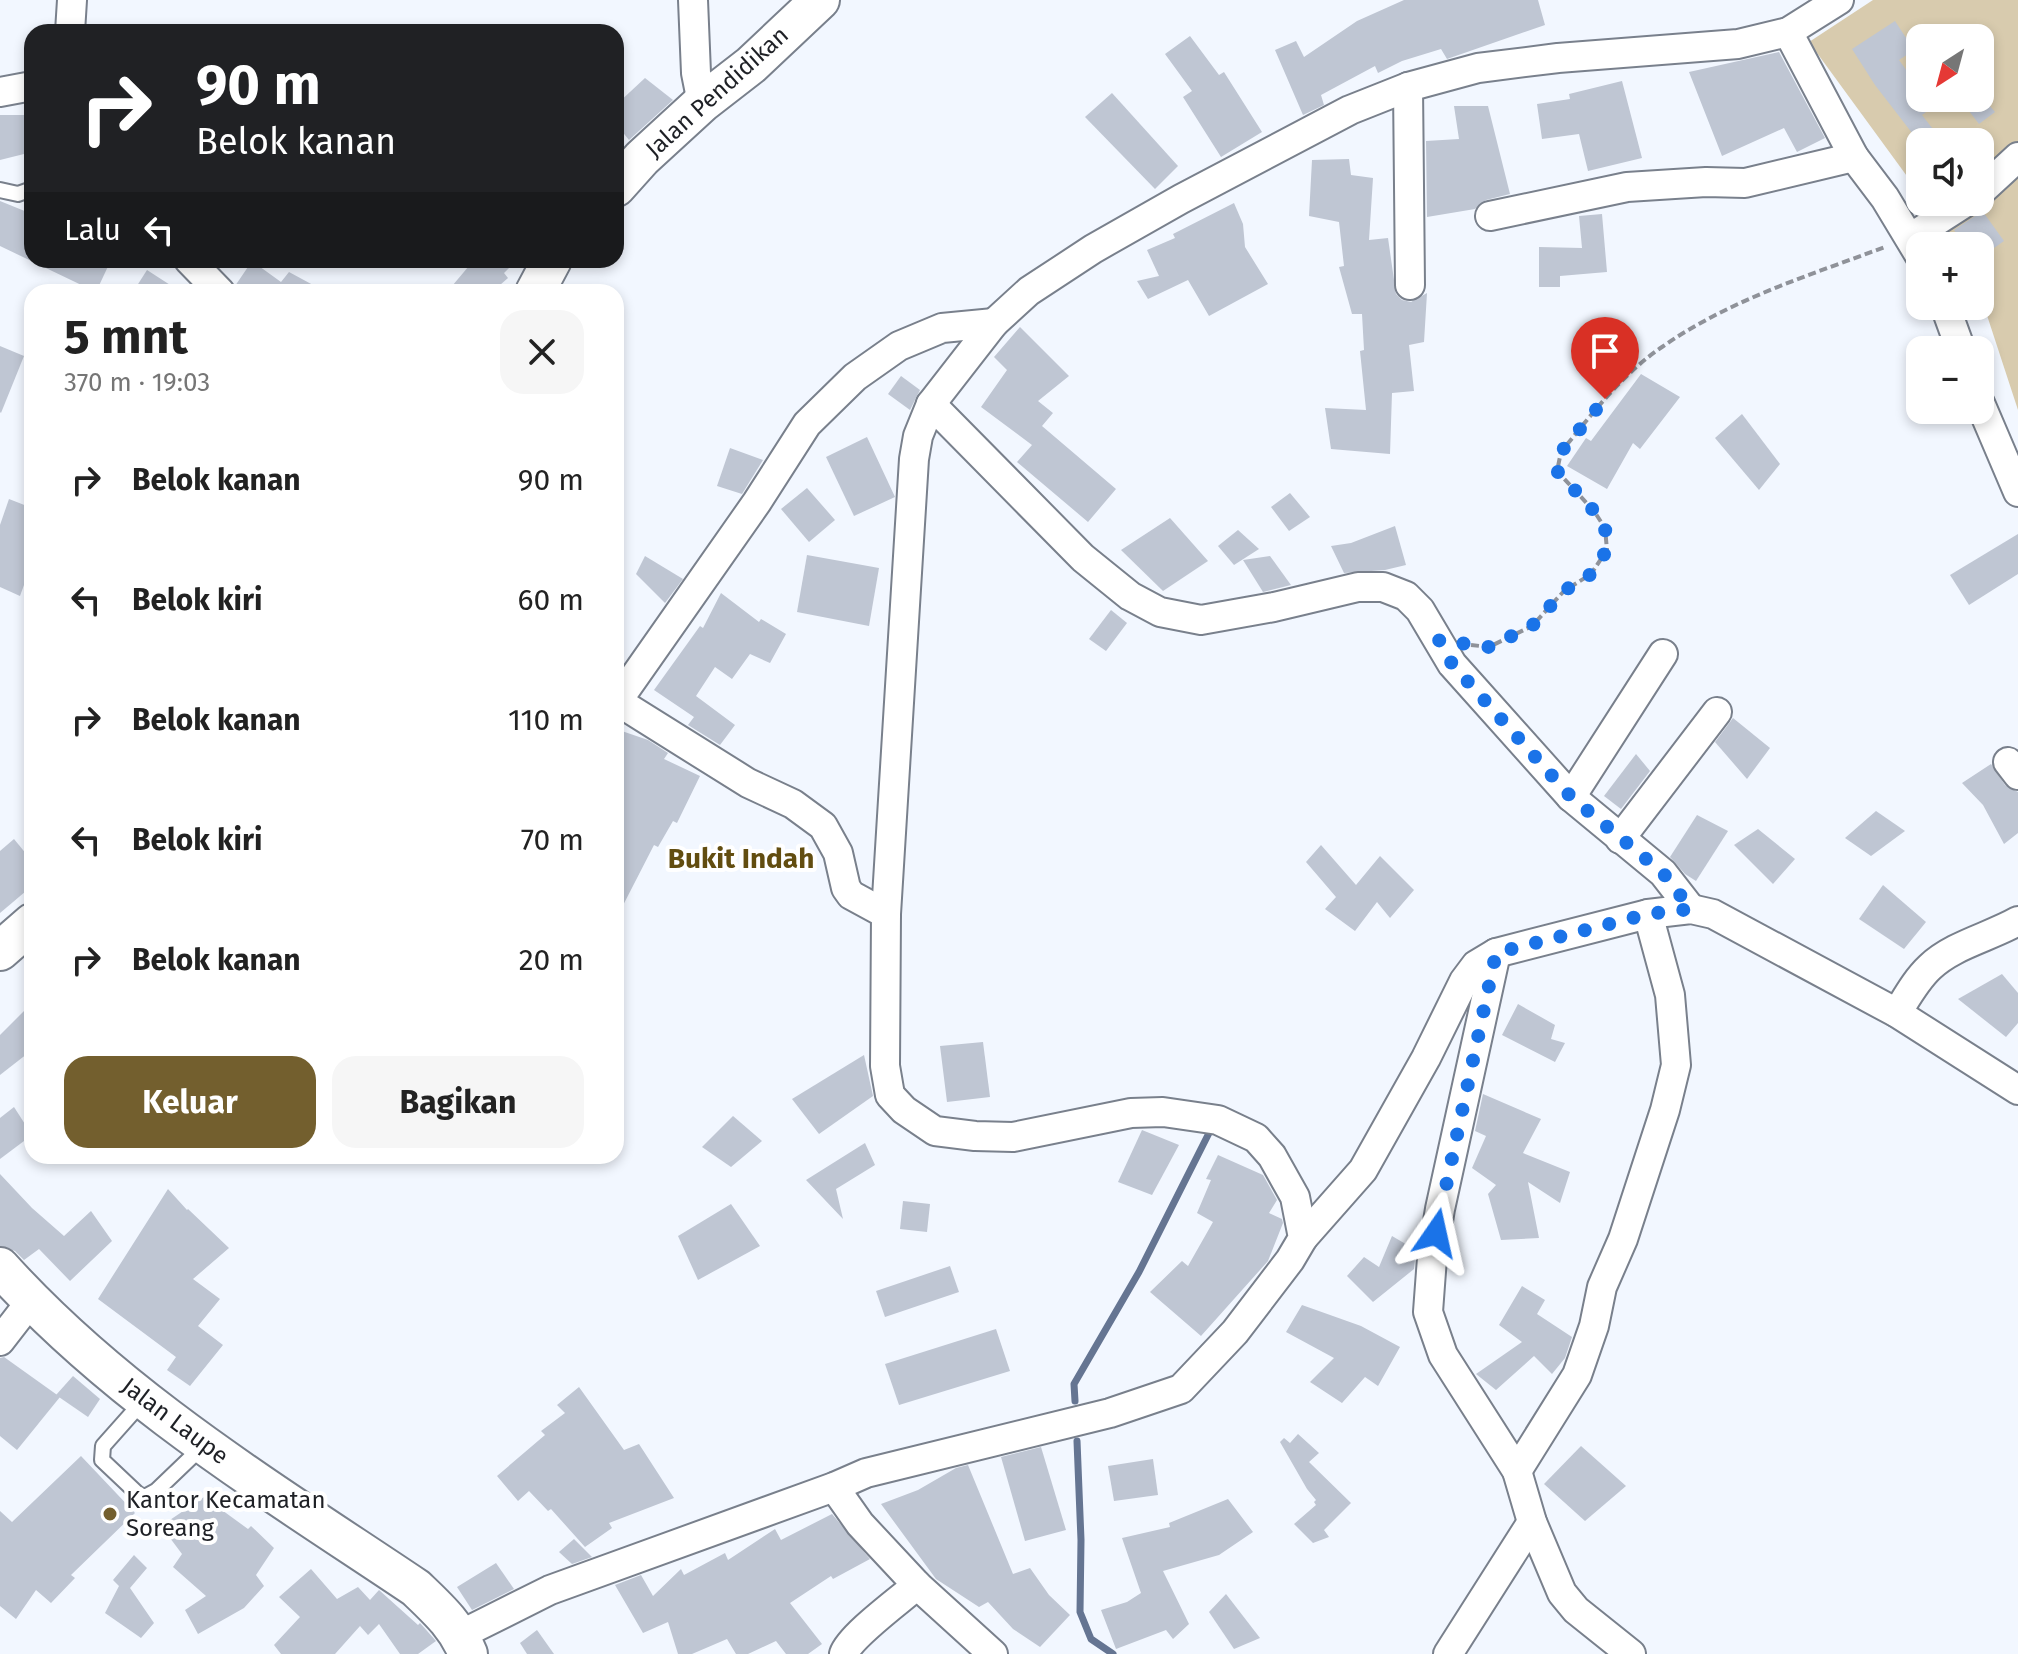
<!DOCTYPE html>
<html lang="id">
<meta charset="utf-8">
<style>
body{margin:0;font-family:"Fira Sans",sans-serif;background:#f6f6f6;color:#222;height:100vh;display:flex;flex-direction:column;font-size:30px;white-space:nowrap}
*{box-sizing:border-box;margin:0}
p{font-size:26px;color:#767676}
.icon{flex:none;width:44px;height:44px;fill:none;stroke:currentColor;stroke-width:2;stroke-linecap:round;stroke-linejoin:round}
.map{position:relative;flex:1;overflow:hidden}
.panel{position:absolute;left:24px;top:284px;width:600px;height:880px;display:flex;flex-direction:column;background:#fff;border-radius:24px;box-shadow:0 4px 12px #0003}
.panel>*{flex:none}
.banner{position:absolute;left:24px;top:24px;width:600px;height:244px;border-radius:24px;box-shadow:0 4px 12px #0003;background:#202124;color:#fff;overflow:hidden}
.needle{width:52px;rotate:216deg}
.buttons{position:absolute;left:1906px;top:24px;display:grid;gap:16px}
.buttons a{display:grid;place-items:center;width:88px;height:88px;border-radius:16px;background:#fff;box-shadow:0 4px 12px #0003;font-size:40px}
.pin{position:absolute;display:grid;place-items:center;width:68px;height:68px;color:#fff;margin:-82px -34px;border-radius:50% 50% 50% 0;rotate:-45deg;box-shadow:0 0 8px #0007}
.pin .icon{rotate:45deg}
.me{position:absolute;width:88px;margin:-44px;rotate:11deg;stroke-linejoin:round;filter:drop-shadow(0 0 6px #0008)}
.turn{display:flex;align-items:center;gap:28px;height:168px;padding:0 40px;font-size:36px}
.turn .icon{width:104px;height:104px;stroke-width:2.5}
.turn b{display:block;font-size:56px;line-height:68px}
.then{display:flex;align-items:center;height:76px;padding:0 40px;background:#0003;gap:16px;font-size:30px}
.round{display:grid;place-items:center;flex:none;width:84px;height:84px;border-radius:24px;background:#f6f6f6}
.summary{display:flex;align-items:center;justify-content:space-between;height:136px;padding:0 40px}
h1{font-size:48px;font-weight:700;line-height:60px}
.cta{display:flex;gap:16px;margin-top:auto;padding:16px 40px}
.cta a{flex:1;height:92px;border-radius:24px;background:#735f2e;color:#fff;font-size:32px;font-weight:700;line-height:92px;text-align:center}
.cta a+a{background:#f6f6f6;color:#222}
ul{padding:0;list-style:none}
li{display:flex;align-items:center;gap:24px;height:120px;padding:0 40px}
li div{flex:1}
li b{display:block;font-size:30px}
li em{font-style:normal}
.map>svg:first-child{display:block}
</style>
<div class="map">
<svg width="2018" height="1654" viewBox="0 0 2018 1654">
<rect width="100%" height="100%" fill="#f2f7ff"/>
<path fill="#d8cbae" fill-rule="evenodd" d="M1873,0H2018V410L1980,294V246H1959L1926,202H1980V142H1920V194L1809,42ZM1920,38H1980V98H1920Z"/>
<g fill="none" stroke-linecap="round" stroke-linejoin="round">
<g stroke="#657592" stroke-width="7">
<path d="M1075,1401L1074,1384L1139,1272L1209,1133"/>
<path d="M1077,1441L1081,1540L1080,1612L1091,1639L1113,1654"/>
</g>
</g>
<g fill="#bfc6d3">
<path d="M1404,0H1538L1545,25L1447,59L1441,49L1402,61L1378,73L1375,66L1321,95L1324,105L1303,115L1275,50L1296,41L1304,57L1357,21Z"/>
<path d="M1895,21L1914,50L1899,60L1920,89V98H1927L1933,107L1922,115L1943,142H1919L1875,85L1852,49Z"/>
<path d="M1190,36L1219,75L1224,72L1262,132L1221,157L1183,97L1192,91L1165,54Z"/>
<path d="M1779,52L1825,138L1797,152L1784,128L1722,156L1689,72Z"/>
<path d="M645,78L673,100L629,140L616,124V105Z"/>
<path d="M1622,81L1642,158L1588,171L1579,134L1542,139L1537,104L1570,99L1569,94Z"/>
<path d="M1112,93L1178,166L1155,189L1085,117Z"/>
<path d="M1959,98H1983L1995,112L1979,124Z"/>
<path d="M1454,106H1488L1510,194L1486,200L1475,209L1427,217L1426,141L1459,139Z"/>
<path d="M0,115H32V152L0,160Z"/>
<path d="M1349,159L1351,175L1373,178L1369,240L1388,238L1396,294L1402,300L1411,302L1427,293L1424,342L1409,345L1414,391L1392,393L1390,454L1331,449L1325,408L1366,410L1360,351L1364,350L1362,314H1352L1339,267L1344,266L1339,222L1309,216L1312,160Z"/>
<path d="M0,201L32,214V260H111L96,292L0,246Z"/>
<path d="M1234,203L1243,224L1245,247L1268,284L1209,316L1188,280L1148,299L1137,281L1159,276L1147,250L1175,238L1173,234Z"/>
<path d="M1981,209L2004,241L1980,258V246H1965L1954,230L1975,216Z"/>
<path d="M1602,214L1607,272L1560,276V287H1539V247L1582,248L1579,216Z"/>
<path d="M474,260H517L504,273L508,278L492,292H447Z"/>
<path d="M252,261L281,282L289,272L326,292H237L235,286Z"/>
<path d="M147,270L181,292H133Z"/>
<path d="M1020,327L1069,376L1038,401L1053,413L1042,426L1116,489L1088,522L1017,462L1032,445L981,407L1007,370L994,357Z"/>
<path d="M0,346L24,356L1,413L0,412Z"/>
<path d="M1641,374L1680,397L1640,449L1633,443L1607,489L1567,466L1586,438L1591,441Z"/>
<path d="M901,376L920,390L910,410L888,394Z"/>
<path d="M1742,414L1780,464L1759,490L1715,438Z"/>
<path d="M867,437L895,497L854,516L826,457Z"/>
<path d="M730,448L763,460L742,494L717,486Z"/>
<path d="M807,488L835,520L809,542L781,509Z"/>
<path d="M1290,493L1310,517L1289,531L1271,507Z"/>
<path d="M9,499L32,508V563L20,596L0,587V525Z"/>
<path d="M1170,518L1208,561L1163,591L1121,550Z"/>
<path d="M1395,526L1406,565L1385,570L1344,573L1331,546L1351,543Z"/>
<path d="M1238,530L1259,549L1234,565L1218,546Z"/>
<path d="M2018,534V574L1969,605L1950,575Z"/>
<path d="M807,555L879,568L869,626L797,612Z"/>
<path d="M645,556L683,579L665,603L636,574Z"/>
<path d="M1270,556L1291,585L1263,592L1243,560Z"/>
<path d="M721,593L759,622L761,619L786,634L770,663L750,654L732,679L715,667L696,696L735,725L720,745L688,725L694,717L654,690L700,626L703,628Z"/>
<path d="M1111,610L1127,623L1106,651L1089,639Z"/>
<path d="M1733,718L1770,748L1747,779L1715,742Z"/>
<path d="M616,729L648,740L668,753L664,759L700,776L677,823L673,821L658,847L654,845L616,919V840L624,826L616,822Z"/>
<path d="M1636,754L1650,771L1621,809L1604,796Z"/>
<path d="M1991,764L2005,785L2018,792V833L2004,844L1983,805L1962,783Z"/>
<path d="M1876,811L1905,831L1871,856L1845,838Z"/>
<path d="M1697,815L1728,831L1696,881L1685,874L1670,857Z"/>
<path d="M1758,829L1795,859L1773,884L1734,845Z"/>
<path d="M14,839L32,861V886L0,913V851Z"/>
<path d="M1321,845L1356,885L1380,856L1414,890L1390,918L1377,902L1355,931L1325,909L1336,897L1306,862Z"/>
<path d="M1883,885L1926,922L1904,949L1859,919Z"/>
<path d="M2002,974L2018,993V1023L2006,1037L1958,999Z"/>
<path d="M32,1003V1050L0,1075V1035Z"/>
<path d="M1518,1004L1555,1025L1551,1039L1565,1043L1555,1062L1502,1035Z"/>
<path d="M983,1042L990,1097L947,1102L940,1046Z"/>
<path d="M864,1055L873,1096L819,1134L792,1099Z"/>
<path d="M1483,1094L1541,1119L1523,1153L1570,1172L1560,1203L1528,1182L1539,1238L1501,1240L1488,1194L1496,1185L1472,1168L1486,1136L1475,1131Z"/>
<path d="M14,1107L32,1135L0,1159V1118Z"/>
<path d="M733,1116L762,1141L731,1167L702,1147Z"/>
<path d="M1142,1130L1179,1145L1152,1195L1118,1182Z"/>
<path d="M865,1143L875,1165L836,1189L843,1219L806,1180Z"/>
<path d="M1218,1155L1263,1175L1277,1200L1269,1213L1282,1219L1283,1223L1268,1261L1201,1336L1150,1292L1182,1261L1188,1266L1213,1222L1197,1213L1211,1180L1206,1179Z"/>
<path d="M0,1174L32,1208L64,1236L91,1211L112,1241L70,1281L39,1249L24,1260L15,1251L0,1246Z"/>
<path d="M168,1189L187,1210L188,1209L229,1248L193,1279L220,1299L198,1326L223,1345L190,1386L167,1370L176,1357L98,1299Z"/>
<path d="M903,1201L930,1204L927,1232L900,1229Z"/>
<path d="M731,1204L760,1246L698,1280L678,1236Z"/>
<path d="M1392,1236L1416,1250L1414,1269L1373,1302L1347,1276L1364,1257L1379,1267Z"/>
<path d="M950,1266L959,1292L885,1317L876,1291Z"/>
<path d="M1522,1286L1545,1300L1537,1314L1572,1337L1565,1358L1552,1374L1534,1356L1496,1390L1476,1374L1522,1342L1499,1325Z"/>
<path d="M1302,1305L1361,1326L1400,1347L1378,1386L1365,1377L1342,1403L1310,1382L1334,1358L1286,1332Z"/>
<path d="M996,1329L1010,1371L899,1405L885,1364Z"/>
<path d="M4,1357L60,1397L17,1450L0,1436V1358Z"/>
<path d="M73,1376L100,1399L88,1417L56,1395Z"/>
<path d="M579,1387L624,1450L639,1444L674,1498L609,1523L612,1528L585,1547L551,1509L548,1511L529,1491L518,1501L497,1476L545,1435L541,1431L565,1413L557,1405Z"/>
<path d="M1298,1434L1319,1453L1309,1462L1351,1503L1324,1530L1329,1537L1313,1543L1294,1524L1316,1505L1314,1502L1316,1500L1307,1489L1280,1442L1284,1438L1290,1443Z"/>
<path d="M1581,1446L1626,1486L1585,1521L1544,1484Z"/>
<path d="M1041,1447L1066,1530L1025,1541L1001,1457Z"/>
<path d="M81,1456L135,1513L71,1575L75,1578L51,1603L36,1590L16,1619L0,1606V1511L12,1522Z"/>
<path d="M1153,1459L1158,1495L1114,1501L1108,1466Z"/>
<path d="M968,1465L1013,1574L1030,1568L1049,1595L1070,1615L1040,1647L1013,1629L988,1602L979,1607L936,1579L881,1504L918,1490L956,1468Z"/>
<path d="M204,1497L248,1529L251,1526L274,1548L256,1575L264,1586L244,1608L198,1634L185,1610L206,1596L173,1567L182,1554L161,1526Z"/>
<path d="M1228,1499L1253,1532L1219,1555L1163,1571L1189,1624L1173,1639L1166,1630L1116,1649L1101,1610L1127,1602L1141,1593L1122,1538L1170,1527L1169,1523Z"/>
<path d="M832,1514L870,1559L833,1579L831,1576L790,1603L822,1644L808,1654H786L776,1641L748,1654H736L727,1639L692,1654H678L668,1622L643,1633L615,1585L641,1575L653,1596L681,1569L684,1575L725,1553L728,1560L775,1529L781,1540Z"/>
<path d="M574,1539L592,1557L572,1564L559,1552Z"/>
<path d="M134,1555L147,1568L130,1588L154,1623L141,1638L105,1613L119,1586L113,1580Z"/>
<path d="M496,1563L514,1589L472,1610L457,1587Z"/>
<path d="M311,1569L337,1599L358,1587L370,1600L379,1590L418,1625L420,1623L436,1641L418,1654H400L379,1624L368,1635L360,1626L335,1654H281L274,1645L300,1617L279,1597Z"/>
<path d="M1226,1594L1260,1638L1234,1649L1209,1612Z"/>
<path d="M537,1630L554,1654H527L520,1643Z"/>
</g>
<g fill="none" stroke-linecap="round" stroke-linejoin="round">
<g stroke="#79808c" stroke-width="18">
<g id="lane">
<path d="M0,190L18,194L32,189"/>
<path d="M143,1401L103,1446L102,1460L138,1494L145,1497L156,1491L204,1445"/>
</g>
</g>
<g stroke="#79808c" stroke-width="32">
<g id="street">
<path d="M693,0L696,73L702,103"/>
<path d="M70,32L72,0"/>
<path d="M1788,32L1854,157L1885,198L1920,256"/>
<path d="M1408,87L1410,285"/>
<path d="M0,92L32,86"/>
<path d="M1980,192L2018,157"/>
<path d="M1490,216L1627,187L1706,182L1745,183L1854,157"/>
<path d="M1910,238L1966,202"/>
<path d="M189,260L220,292"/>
<path d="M1945,306L1961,350"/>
<path d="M1980,403L2018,492"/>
<path d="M931,404L1083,558L1130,596L1160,612L1201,620L1274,607L1358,587H1383L1406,596L1420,610L1452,664L1571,797L1663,873L1691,909"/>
<path d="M617,701L748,783L793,804L823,826L838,853L846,888L851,895L886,914"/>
<path d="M616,703L757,502L807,424L855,377L899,346L942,328L994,323"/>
<path d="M2008,762L2018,775"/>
<path d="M1571,797L1663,654"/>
<path d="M1620,839L1717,712"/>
<path d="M1496,953L1440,1209L1432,1258L1428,1312L1443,1355L1517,1471L1532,1522L1562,1593L1576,1610L1631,1654"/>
<path d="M1897,1013C1907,997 1916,980 1930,967C1953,945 1990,937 2018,921"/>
<path d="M1303,1238L1363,1170L1426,1058L1464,981L1476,965L1496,953L1648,914L1691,909L1713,914L1897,1013L2018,1090"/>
<path d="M0,1341L31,1301"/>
<path d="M1517,1471L1577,1375L1594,1326L1602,1287L1623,1239L1665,1110L1676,1065L1670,995L1648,914"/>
<path d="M834,1487L860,1524L917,1585L993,1654"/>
<path d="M460,1635L550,1590L834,1487L866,1473L1110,1413L1181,1389L1235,1332L1290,1260L1303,1238L1295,1197L1272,1156L1256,1138L1218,1120L1163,1112L1131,1113L1013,1137L975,1136L935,1131L904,1110L890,1095L885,1066L886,914L914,459L918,436L931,404L994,323L1029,291L1093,249L1181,199L1350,110L1408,87L1478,68L1558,58L1738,44L1788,32L1839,0"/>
<path d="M844,1654C850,1636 900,1600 917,1585"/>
<path d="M1448,1654L1532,1522"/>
</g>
</g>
<g stroke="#79808c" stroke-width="42">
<g id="secondary">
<path d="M616,187L642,158L702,103L751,65L820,0"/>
<path d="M535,292L552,260"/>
<path d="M0,951L32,923"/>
<path d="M0,1267C119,1399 270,1490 416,1588C438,1609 457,1626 468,1654"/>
</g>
</g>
<path stroke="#8f9299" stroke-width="4" stroke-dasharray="8 4" stroke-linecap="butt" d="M1471,645L1489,647L1532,626L1564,591L1591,574L1607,550L1605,528L1594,511L1557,471L1561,452C1591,415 1622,374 1662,347C1729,300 1810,275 1885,247"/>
<use href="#lane" stroke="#fff" stroke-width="14"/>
<use href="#street" stroke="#fff" stroke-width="28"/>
<use href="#secondary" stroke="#fff" stroke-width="38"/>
</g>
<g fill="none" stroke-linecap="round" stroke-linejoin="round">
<path stroke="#1a73e8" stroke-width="14" stroke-dasharray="0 25.2" d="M1436,1233L1496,953L1648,914L1691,909L1663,873L1571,797L1452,664L1439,640L1489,647L1532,626L1564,591L1591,574L1607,550L1605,528L1594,511L1557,471L1561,452L1605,399"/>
</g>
<circle fill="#735f2e" stroke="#fff" stroke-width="3" cx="110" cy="1514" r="8"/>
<g text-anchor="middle" stroke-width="8" stroke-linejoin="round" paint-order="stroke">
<g font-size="24" fill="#1e2025" stroke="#fff">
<text transform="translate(717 92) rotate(-42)" y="8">Jalan Pendidikan</text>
<text transform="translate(175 1421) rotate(37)" y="8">Jalan Laupe</text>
</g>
<g font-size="24" fill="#1e2025" stroke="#fff" text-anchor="start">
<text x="126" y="1508">Kantor Kecamatan<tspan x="126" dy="28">Soreang</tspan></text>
</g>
<g font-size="28" font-weight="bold" fill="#624d10" stroke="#fff">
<text x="741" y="868">Bukit Indah</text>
</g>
</g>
</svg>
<div class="buttons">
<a><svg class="needle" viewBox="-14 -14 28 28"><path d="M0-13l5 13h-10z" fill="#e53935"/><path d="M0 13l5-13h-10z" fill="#767676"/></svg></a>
<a><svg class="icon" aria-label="sound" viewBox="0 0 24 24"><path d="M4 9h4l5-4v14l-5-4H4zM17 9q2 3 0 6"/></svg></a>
<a>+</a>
<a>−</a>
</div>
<div class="pin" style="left:1605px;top:399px;background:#d93025"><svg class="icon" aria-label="arrive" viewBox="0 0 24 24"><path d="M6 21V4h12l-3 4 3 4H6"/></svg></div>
<svg class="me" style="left:1436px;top:1233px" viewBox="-20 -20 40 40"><path d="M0-17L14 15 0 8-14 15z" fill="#1a73e8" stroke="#fff" stroke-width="4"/></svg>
<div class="banner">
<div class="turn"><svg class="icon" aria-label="right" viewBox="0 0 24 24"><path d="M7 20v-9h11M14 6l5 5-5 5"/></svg><div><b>90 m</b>Belok kanan</div></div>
<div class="then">Lalu<svg class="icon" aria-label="left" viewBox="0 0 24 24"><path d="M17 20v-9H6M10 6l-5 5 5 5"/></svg></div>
</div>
<section class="panel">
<div class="summary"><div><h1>5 mnt</h1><p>370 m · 19:03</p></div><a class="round"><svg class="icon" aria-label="close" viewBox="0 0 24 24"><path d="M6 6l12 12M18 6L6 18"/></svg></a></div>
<ul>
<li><svg class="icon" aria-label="right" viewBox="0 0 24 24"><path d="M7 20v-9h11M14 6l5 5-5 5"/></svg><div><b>Belok kanan</b></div><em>90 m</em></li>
<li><svg class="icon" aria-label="left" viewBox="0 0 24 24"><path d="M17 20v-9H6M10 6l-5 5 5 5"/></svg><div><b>Belok kiri</b></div><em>60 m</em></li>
<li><svg class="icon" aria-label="right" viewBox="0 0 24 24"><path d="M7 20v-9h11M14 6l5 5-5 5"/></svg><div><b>Belok kanan</b></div><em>110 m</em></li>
<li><svg class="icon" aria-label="left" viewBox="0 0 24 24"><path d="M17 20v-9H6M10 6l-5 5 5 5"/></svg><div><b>Belok kiri</b></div><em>70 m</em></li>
<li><svg class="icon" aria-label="right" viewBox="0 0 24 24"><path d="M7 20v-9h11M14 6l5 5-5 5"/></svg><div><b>Belok kanan</b></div><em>20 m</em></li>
</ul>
<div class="cta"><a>Keluar</a><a>Bagikan</a></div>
</section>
</div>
